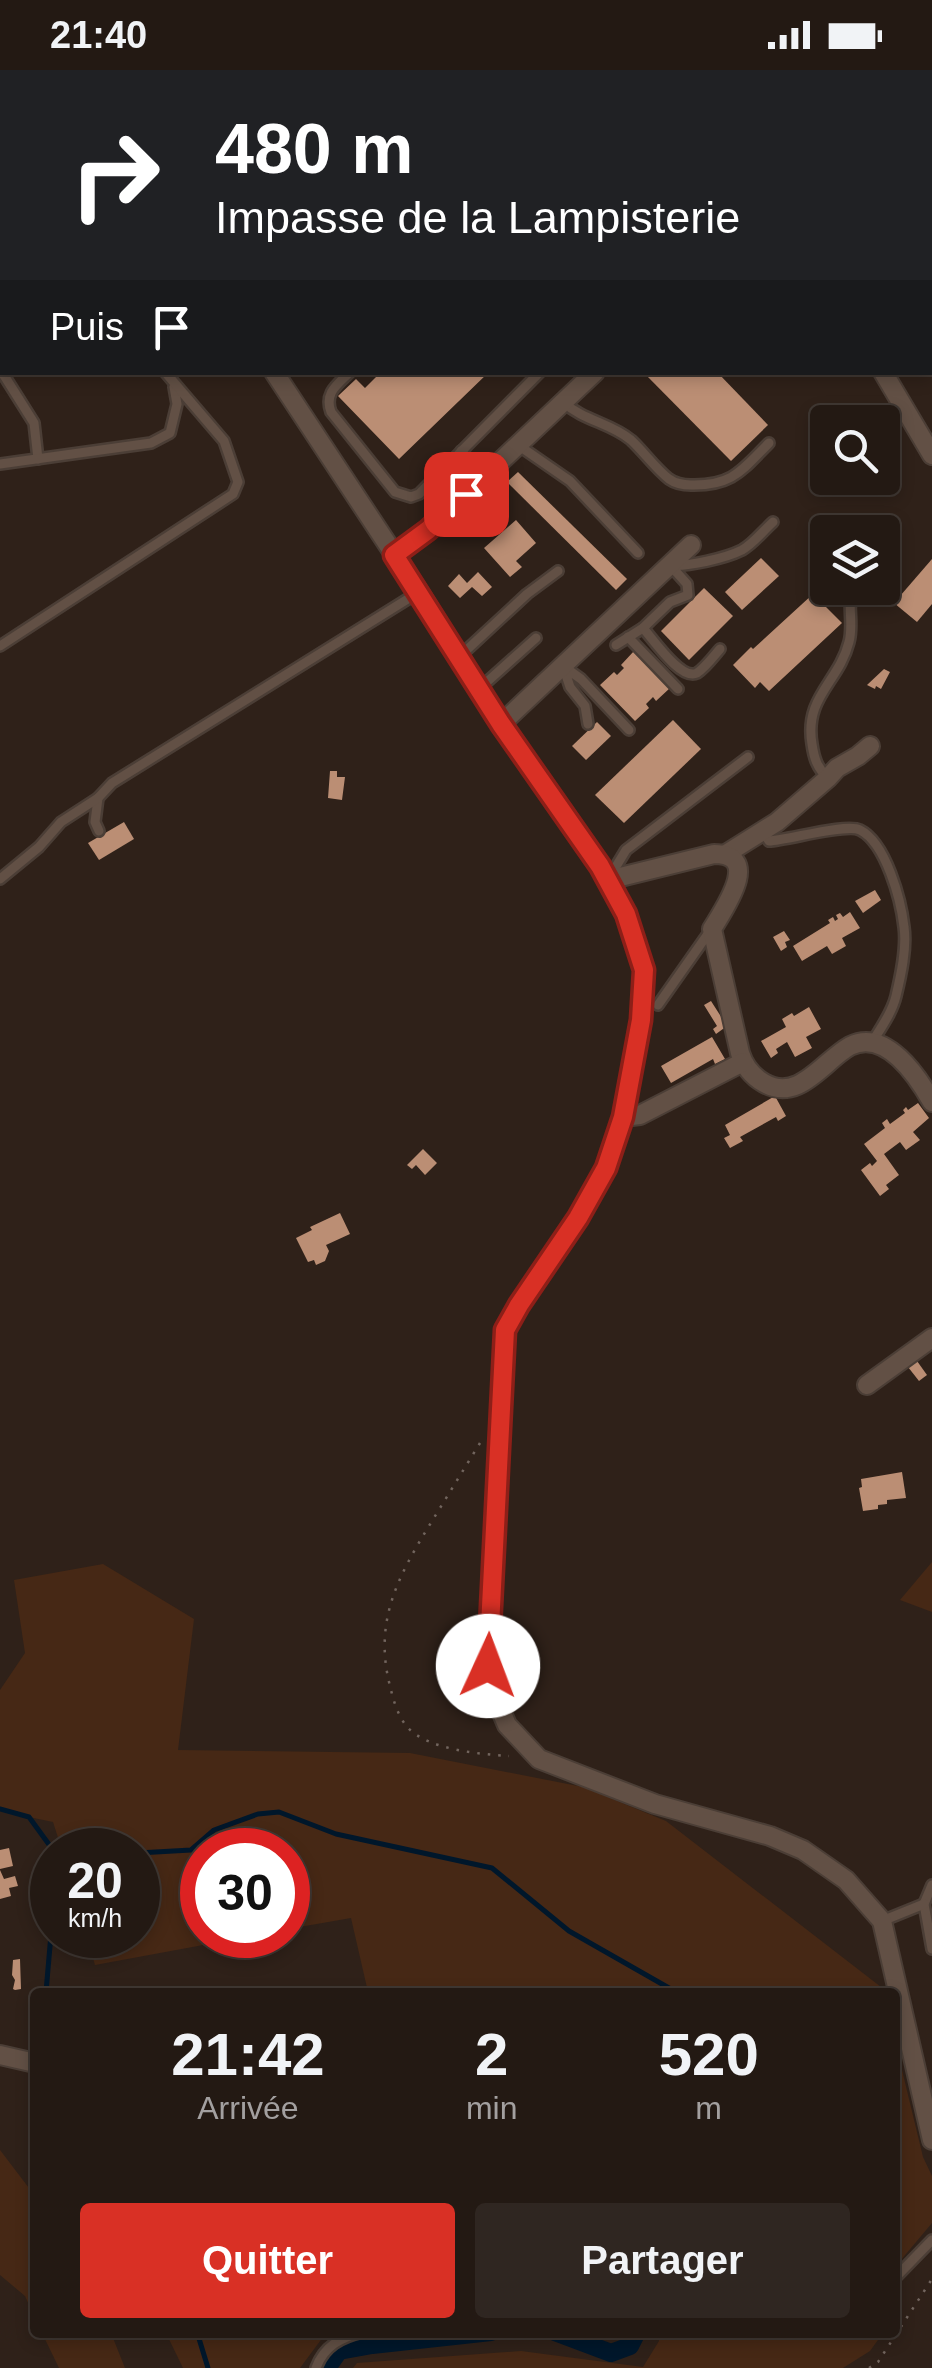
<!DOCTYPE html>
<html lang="fr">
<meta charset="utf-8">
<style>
body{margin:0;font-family:Helvetica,sans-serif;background:#2f2621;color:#f1f3f6;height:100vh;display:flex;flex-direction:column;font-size:38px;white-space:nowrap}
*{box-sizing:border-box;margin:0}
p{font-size:32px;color:#a3a0a0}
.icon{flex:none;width:55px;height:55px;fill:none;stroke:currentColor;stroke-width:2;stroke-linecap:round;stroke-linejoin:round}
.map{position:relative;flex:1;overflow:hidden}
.details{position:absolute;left:30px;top:1918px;width:870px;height:350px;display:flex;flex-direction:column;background:#231913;border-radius:10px;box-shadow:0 5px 15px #0003,0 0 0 2px #403833}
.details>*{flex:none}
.top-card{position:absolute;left:0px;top:0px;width:932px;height:305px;box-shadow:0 5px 15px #0003,0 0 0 2px #403833;background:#202124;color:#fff;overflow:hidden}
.buttons{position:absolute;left:810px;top:335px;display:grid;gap:20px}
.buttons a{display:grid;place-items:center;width:90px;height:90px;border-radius:10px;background:#231913;box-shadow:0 5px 15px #0003,0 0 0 2px #403833;font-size:50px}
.speed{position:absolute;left:30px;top:1758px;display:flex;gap:20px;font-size:50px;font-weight:700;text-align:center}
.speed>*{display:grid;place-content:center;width:130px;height:130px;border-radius:50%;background:#231913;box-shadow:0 5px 15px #0003,0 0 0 2px #403833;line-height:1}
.speed small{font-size:25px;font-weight:400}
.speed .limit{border:15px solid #d22;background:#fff;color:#111}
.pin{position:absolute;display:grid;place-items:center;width:85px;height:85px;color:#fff;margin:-42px;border-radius:20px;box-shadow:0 5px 15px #0006}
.me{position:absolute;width:110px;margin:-55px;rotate:2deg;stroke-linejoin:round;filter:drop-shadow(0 0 8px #0008)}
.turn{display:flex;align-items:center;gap:35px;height:210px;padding:0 50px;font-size:45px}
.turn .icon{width:130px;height:130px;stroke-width:2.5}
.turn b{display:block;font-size:70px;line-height:85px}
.then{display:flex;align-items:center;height:95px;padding:0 50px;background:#0003;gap:20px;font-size:38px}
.eta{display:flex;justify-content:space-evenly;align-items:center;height:170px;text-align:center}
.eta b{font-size:60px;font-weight:700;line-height:70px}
.cta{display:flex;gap:20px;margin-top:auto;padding:20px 50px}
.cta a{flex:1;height:115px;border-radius:10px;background:#d93025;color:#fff;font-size:40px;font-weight:700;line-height:115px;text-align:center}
.cta a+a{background:#2f2621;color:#f1f3f6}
.status{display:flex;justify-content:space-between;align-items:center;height:70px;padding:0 50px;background:#231913;direction:ltr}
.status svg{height:28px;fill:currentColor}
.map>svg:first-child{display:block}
</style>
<div class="status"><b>21:40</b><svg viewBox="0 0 49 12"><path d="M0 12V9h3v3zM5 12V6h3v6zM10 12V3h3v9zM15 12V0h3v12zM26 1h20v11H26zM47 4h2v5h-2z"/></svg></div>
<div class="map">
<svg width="932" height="2298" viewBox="0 0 932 2298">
<rect width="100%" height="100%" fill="#2f2119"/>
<g fill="#462815">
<path d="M932,1492V1542L900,1530Z"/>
<path d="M103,1494L194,1549L178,1680L410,1683L583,1717L666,1751L881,1917L883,1922H368L351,1848L288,1859V1780H202V1865H257L95,1895L86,1865H138V1780H62L53,1752L0,1741V1620L25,1583L14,1510Z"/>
<path d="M895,1971L923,2087L932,2106V2153L895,2197Z"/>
<path d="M0,2080L35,2126V2248L25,2226L0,2205Z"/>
<path d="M42,2263H111L125,2298H59Z"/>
<path d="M166,2263H326L300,2298H183Z"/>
<path d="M658,2263H883L870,2281L843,2298H353L357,2293L521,2281L643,2297L659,2271Z"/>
</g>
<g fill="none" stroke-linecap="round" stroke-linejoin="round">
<g stroke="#00172b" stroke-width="5">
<path d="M0,1739L29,1747L53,1780"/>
<path d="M138,1783L191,1780L214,1760L258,1744L279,1742L336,1764L492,1798L569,1861L676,1922"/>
<path d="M46,1922L52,1853"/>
<path d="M197,2262L208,2298"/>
</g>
<g stroke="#00172b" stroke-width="18">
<path d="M555,2262L611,2283L630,2276L637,2262"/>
<path d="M327,2298L339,2281L372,2275L491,2262"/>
</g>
</g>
<g fill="#bb8e74">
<path d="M381,302H489L399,389L338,326L356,309L365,318Z"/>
<path d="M643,302H717L768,355L731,391Z"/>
<path d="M518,402L627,509L616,520L507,412Z"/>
<path d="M516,450L536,473L516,491L522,497L510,507L484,478Z"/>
<path d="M761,488L779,506L742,540L725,522Z"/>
<path d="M932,489V534L917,552L894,533Z"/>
<path d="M478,502L492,517L482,526L472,517L460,528L448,516L459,504L467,513Z"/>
<path d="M704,518L733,546L689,590L661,561Z"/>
<path d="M813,524L842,553L769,621L760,612L755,618L733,595L751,577L753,579Z"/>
<path d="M634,581L670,618L656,631L653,627L646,634L649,638L635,651L600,615L614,602L617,605L624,598L621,595Z"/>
<path d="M884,599L890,602L881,619L876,616L875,619L867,615Z"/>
<path d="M673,650L701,679L624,753L595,725Z"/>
<path d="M597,652L611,666L586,690L572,676Z"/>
<path d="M330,701H337V707H345L342,730L328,728Z"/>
<path d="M124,752L134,769L99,790L88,773Z"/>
<path d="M875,820L881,830L863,843L855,831Z"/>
<path d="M850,842L860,858L842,868L846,876L832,884L827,876L802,891L793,876L830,853L828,850L833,847L835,851L838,849L836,845L840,843L843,847Z"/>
<path d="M784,861L790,870L785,872L787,877L781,881L773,867Z"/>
<path d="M711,931L727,956L716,964L713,959L717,956L704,935Z"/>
<path d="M809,937L821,959L806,967L812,978L795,987L787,972L776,979L778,983L771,988L761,971L786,957L782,949L792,943L794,946Z"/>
<path d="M712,967L725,989L715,994L713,989L671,1013L661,996Z"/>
<path d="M775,1026L786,1046L778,1051L776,1047L740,1067L743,1071L730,1078L724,1068L730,1065L725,1055Z"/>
<path d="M918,1033L929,1048L913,1062L920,1070L906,1080L900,1072L884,1084L899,1105L886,1115L889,1119L880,1126L861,1100L870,1093L872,1096L877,1091L864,1074L885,1058L882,1053L887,1049L890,1054L905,1043L903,1040L906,1037L908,1040Z"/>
<path d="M423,1079L437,1093L425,1105L416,1095L412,1099L407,1095Z"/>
<path d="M340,1143L350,1164L326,1175L329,1181L325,1191L316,1195L314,1190L308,1192L296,1168L312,1160L310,1157Z"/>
<path d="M917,1291L927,1305L919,1311L908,1297Z"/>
<path d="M902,1402L906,1428L887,1430V1434L878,1435V1439L863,1441L859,1418L862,1417L861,1409Z"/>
<path d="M9,1778L13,1796L0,1799V1780Z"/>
<path d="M0,1800L4,1809L15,1806L18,1816L9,1818L11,1826L0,1829Z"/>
<path d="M20,1889L21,1919L15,1920L13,1919L15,1910L12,1905L13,1890Z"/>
</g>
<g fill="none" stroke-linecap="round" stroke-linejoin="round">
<g stroke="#4b3e36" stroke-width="14">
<g id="lane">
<path d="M0,299L34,353L38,389"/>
<path d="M350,302C337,315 324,323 331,342L395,422L411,427L419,424L540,302"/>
<path d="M563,332C584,351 611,353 631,370C644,382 655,398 669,409C676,414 683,415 691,415C733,416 742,400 769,373"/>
<path d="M518,375L570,411L638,483"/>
<path d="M461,381L485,406"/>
<path d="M0,394L151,373L170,363L177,334L174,317"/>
<path d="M628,567L678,619"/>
<path d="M616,575L643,558"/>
<path d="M0,576L233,424L238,412L224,371L165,302"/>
<path d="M720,579C714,586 705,598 697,603C681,611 653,569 643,558L670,532L688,525L687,514L670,495C688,497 726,488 742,480C753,474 763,461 773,452"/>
<path d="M459,587L527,524L558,501"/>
<path d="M479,619L536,568"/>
<path d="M588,654L585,636L570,617L563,596L581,609L629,660"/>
<path d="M828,708C817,698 814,688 812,674C804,627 839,612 849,572C854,554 847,536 852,518"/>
<path d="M98,728L95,752L99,761"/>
<path d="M763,762L769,771C788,770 847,753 860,760C886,773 901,830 904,857C907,878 901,905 896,926C892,943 880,959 871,974"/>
<path d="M609,808L626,780L748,687"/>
<path d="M0,809L39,777L61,752L98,728L112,713L419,522"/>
<path d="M658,935L710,861"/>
<path d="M932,1815L924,1834L932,1879"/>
<path d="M882,1851L924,1834"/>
<path d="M895,2208L932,2170"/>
<path d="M316,2298C324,2276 341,2267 363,2262"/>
</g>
</g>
<g stroke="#4b3e36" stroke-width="22">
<g id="street">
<path d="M704,0L706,2"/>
<path d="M274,302L419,522L501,654L600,795L627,844L644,900L641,949L623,1047L605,1098L578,1148L519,1235L505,1260L489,1595L494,1624L507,1655L539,1689L655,1734L770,1766L803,1780L846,1810L882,1851L932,2070"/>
<path d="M883,302L932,385"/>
<path d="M395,485L428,460L595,302"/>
<path d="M501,654L691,475"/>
<path d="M726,784L777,752L828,708L837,698L858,686L870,676"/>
<path d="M608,810L714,784C763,784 724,839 712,859L740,983C744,996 752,1006 764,1013C799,1033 823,991 850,976C886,958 918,1007 932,1032"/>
<path d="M623,1047L640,1045L743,992"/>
<path d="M867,1315L932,1268"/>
<path d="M0,1985L35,1993"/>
</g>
</g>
<g stroke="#4b3e36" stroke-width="28">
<g id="secondary">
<path d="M17,0L18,2"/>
<path d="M192,2L198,0"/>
<path d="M0,38L2,37"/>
<path d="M0,106L2,108"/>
</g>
</g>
<g stroke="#72655e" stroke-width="2.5" stroke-dasharray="2.5 8" stroke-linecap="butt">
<path d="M480,1373C464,1399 448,1425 432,1451C399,1505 373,1550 390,1616C393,1629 398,1647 408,1658C430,1680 479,1684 509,1686"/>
<path d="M869,2298L878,2292L932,2209"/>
</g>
<use href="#lane" stroke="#625045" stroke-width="9"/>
<use href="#street" stroke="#625045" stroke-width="18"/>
<use href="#secondary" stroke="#846756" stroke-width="22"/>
</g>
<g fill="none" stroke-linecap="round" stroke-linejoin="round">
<g stroke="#8d1f18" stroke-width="25">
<path id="route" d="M466,424L428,460L394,485L501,654L600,796L626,844L644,900L641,950L623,1047L606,1098L578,1148L519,1235L505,1260L488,1596"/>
</g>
<use href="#route" stroke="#d93025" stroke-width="18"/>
</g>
</svg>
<div class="buttons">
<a><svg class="icon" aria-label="search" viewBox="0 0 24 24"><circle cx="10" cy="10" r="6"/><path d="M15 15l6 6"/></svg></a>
<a><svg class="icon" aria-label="layers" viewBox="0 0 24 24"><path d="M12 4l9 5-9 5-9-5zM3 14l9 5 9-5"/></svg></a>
</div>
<div class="speed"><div>20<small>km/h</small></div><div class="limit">30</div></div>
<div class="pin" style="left:466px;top:424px;background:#d93025"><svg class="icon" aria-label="arrive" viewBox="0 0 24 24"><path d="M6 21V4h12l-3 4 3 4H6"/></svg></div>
<svg class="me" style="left:488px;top:1596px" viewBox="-20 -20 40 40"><circle r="19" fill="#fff"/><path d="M0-13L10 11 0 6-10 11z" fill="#d93025"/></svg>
<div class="top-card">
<div class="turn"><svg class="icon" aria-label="right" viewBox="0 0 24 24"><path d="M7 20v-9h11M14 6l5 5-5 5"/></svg><div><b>480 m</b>Impasse de la Lampisterie</div></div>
<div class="then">Puis<svg class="icon" aria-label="arrive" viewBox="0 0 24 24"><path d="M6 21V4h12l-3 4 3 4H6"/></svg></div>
</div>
<section class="details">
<div class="eta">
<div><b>21:42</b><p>Arrivée</p></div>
<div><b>2</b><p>min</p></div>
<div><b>520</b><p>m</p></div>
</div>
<div class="cta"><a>Quitter</a><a>Partager</a></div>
</section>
</div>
